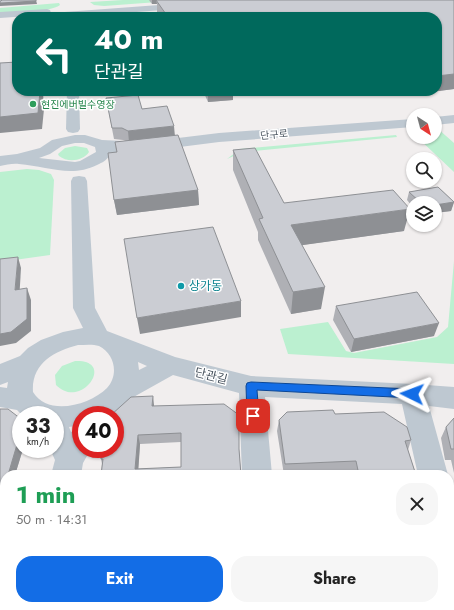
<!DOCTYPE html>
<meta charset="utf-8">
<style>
body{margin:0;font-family:Jost,"Noto Sans KR",sans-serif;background:#f6f6f6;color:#222;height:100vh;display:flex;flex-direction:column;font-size:15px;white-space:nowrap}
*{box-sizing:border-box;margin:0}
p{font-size:13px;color:#767676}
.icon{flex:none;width:22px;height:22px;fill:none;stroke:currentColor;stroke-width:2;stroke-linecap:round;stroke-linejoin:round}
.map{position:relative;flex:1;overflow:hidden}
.drawer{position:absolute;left:0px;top:470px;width:454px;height:140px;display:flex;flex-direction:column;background:#fff;border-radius:16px 16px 0 0;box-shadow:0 1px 3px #0004}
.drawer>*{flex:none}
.top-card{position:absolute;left:12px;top:12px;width:430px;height:84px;border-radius:16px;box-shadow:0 1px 3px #0004;background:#00695c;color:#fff;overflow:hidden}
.needle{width:26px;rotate:144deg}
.buttons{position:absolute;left:406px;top:108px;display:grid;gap:8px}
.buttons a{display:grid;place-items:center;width:36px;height:36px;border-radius:50%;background:#fff;box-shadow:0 1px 3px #0004;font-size:20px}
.speed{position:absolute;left:12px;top:406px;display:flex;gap:8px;font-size:20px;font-weight:700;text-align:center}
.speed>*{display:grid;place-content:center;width:52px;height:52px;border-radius:50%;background:#fff;box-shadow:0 1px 3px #0004;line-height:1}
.speed small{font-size:10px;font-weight:400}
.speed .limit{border:6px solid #d22;background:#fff;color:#111}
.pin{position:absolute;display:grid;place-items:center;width:34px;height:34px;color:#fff;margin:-17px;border-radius:8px;box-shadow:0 2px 6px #0006}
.me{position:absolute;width:44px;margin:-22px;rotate:273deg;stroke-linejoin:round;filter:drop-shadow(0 0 3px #0008)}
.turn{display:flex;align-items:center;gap:14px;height:84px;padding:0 16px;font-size:18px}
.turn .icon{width:52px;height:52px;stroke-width:2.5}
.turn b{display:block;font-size:28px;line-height:34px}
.round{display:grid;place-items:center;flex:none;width:42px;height:42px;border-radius:16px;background:#f6f6f6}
.overview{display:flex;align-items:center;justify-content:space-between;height:68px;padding:0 16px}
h1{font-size:24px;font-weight:700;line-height:30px;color:#1e9e55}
.button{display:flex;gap:8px;margin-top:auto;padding:8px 16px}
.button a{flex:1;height:46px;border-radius:16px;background:#136de6;color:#fff;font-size:16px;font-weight:700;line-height:46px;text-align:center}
.button a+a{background:#f6f6f6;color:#222}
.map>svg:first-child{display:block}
</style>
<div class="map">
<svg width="454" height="610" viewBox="0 0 454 610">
<rect width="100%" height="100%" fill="#f1eeee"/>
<g fill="#bbf0d0">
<path d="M123,0H185L104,6L94,5L90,2Z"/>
<path d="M59,3L60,5C49,13 14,12 0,13V8Z"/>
<path d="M435,128H437L454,143V172L417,137H435Z"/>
<path d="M396,135L397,137L254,151L236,155L227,159L240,149Z"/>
<path d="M75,146L87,148L89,152C83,161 68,163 59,156L58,154L65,148Z"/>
<path d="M27,169L39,170L51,174L54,180L50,255L0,262V172Z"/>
<path d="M454,261V364L288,354L280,329L328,322L346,351L354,353L437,337L448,327Z"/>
<path d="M75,361C117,359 81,411 56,385L55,375L62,366Z"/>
</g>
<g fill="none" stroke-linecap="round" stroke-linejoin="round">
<g fill="#bec8d1" fill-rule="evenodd">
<path d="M0,0H5L1,3Z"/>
<path d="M186,3L190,6L189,8L71,17H27L28,16L0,18V12L47,9L50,10L51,13Z"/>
<path d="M67,91H79L80,129L78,132L73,133L68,132L66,129Z"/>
<path d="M454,115V123L435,125V117Z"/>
<path d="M413,119V127L219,142L109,156C106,161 103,162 97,165C71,178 46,166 19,164C13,163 6,165 0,166V156L17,154L40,148L52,140L75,135H85L102,140L123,141L129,144L219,133ZM75,143H84L95,147L96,152L80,161L75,162L39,158L50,154L62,146Z"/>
<path d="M79,176L85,177L87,181L95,308L107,331L175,357L251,376L413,384L454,387V409L429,406L448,475H418L402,404L265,397L272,475H242L239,393L173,375L130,399L113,415H81V425L69,427L71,432L81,429V449H91L83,463L81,475H51L55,460L50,449H55V415H22L17,410L0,407V387L7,388L8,382L0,385V364L20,356L28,348L41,340L63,332L83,328L73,308L71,181L73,177ZM78,345C85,345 93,344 99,346C115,354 119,375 107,388C90,405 48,417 33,392C31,364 54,351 78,345ZM138,362L147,366L139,370Z"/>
<path d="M449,520L454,522V572L449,570Z"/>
<path d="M17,605H53L52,610H16Z"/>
<rect x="248" y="605" width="36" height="5"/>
</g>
</g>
<g fill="#afb0b5" fill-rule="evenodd">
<path d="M149,0H454V89L400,96L393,91H437V17H160L157,12V4H152Z"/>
<path d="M203,91H233V100L208,102Z"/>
<path d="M106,98L142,109L175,135L198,190L199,205L117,215L114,200L116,152L115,142L126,141L123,140L114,139Z"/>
<path d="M233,150L284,203L404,231L302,245L321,309L291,314L258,240V232L233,170Z"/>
<path d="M438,187L454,202L451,211L435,213V203H413V207L407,200L409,192Z"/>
<path d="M336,306L434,336L351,352L333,320Z"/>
<path d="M154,406L239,449L241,475H101L102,464L101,459ZM181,442V467L138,469L140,444Z"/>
<path d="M0,409L21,449H23L15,475H5V512H0Z"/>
<path d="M335,414L411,440L408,450L416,475H353L352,472L284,475L277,431L279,420Z"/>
<path d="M454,418V473L451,460H445L441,438L446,427Z"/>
<path d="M294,605H446L448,610H295Z"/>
</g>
<g fill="#8e9094">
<path d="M36,0L37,4L0,6V3Z"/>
<path d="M152,0H156L157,4H152Z"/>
<path d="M454,74V89L400,96L401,91H437V76Z"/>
<path d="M40,91H43L44,109L42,129L0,133V117Z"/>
<path d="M208,91H233V100L208,102Z"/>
<path d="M174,126L175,137L129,142L128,131Z"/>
<path d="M198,190L199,205L117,215L114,200Z"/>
<path d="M454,202L451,211L435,213V205Z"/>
<path d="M410,209L404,231L289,247L291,225Z"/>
<path d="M18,257L21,268L19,302L15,290Z"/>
<path d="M325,287L321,309L291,314L293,292Z"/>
<path d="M27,288L31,300V331L16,343L0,346V334Z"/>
<path d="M241,301V317L140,334L137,318Z"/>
<path d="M439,323L434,336L351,352L354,339Z"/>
<path d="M153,396L154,405V416L152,406Z"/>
<path d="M21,431V449H23L15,475H8Z"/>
<path d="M138,435L140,444L138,475L135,469Z"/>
<path d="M5,485V512L0,502Z"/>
<path d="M147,605H149V610H146Z"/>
</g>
<g fill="#cbcdd3" stroke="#8e9094" fill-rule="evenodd">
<path d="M2,0H36V1L0,3V1H1Z"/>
<path d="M156,0H454V74L437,76V17H168Z"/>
<path d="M17,62V91H40L38,113L0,117V63Z"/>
<path d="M138,95L142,109L167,106L174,126L128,131L122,128H112L106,98Z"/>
<path d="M178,135L198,190L114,200L108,153L117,152L115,142Z"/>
<path d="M255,148L284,203L393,190L410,209L291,225L325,287L293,292L259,219L263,218L233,150Z"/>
<path d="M438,187L454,202L435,205V203H421L409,192Z"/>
<path d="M213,227L241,301L137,318L124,239Z"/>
<path d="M18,257L15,290L27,288V319L11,332L0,334V259Z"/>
<path d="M417,292L439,323L354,339L336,306Z"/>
<path d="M153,396L152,406L224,404L239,415V449L241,475H101L103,459H101L102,449H115V415H111L131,397ZM181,433V467L135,469L138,435Z"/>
<path d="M0,409H8L21,419V431L8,475H5V485L0,502Z"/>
<path d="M333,410L335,414L384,412L407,427L411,440L405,441L416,475H359L356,461L285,464L279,420L287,412Z"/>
<path d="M454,418V449H451L446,427Z"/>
<path d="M81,605H147L146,610H81Z"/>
<path d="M202,605H250V610H180V606Z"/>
<path d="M297,605H446L448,610H298Z"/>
</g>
<path fill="#136de6" stroke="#0c4796" d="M251,382L412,389L416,391L418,394L416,397L412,398L257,390L259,416L257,419L253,420L249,419L247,416L246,386L247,383Z"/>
<circle fill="#2e9e5b" stroke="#fff" stroke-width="1.5" cx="33" cy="104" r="4"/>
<circle fill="#0f9aa8" stroke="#fff" stroke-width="1.5" cx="181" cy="286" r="4"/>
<g text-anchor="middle" stroke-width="3" stroke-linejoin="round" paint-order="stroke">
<g font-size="10" fill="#27864d" stroke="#fff" text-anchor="start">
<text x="41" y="108">현진에버빌수영장</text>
</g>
<g font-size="10" fill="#46515c" stroke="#fff">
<text transform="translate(274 134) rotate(-5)" y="4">단구로</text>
</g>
<g font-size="12" fill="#0d838f" stroke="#fff" text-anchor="start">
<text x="189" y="290">상가동</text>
</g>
<g font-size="12" fill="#46515c" stroke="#fff">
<text transform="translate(211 376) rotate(14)" y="4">단관길</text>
</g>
</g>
</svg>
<div class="buttons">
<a><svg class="needle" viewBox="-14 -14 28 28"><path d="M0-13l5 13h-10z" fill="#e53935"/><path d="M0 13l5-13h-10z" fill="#767676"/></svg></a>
<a><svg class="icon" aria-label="search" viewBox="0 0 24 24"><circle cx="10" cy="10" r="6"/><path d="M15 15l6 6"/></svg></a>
<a><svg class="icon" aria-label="layers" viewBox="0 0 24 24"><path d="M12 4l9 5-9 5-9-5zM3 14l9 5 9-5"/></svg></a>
</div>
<div class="speed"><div>33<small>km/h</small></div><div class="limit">40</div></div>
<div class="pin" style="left:253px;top:416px;background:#d93025"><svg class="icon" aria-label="arrive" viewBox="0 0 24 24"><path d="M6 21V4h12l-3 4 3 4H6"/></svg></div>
<svg class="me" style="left:412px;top:394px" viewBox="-20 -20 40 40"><path d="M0-17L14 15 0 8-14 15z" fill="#136de6" stroke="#fff" stroke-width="4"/></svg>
<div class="top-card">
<div class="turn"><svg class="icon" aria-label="left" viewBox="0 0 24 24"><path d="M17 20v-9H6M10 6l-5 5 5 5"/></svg><div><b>40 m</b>단관길</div></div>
</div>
<section class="drawer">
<div class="overview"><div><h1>1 min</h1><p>50 m · 14:31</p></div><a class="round"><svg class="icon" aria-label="close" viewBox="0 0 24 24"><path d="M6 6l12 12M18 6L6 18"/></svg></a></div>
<div class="button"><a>Exit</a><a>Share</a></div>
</section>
</div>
